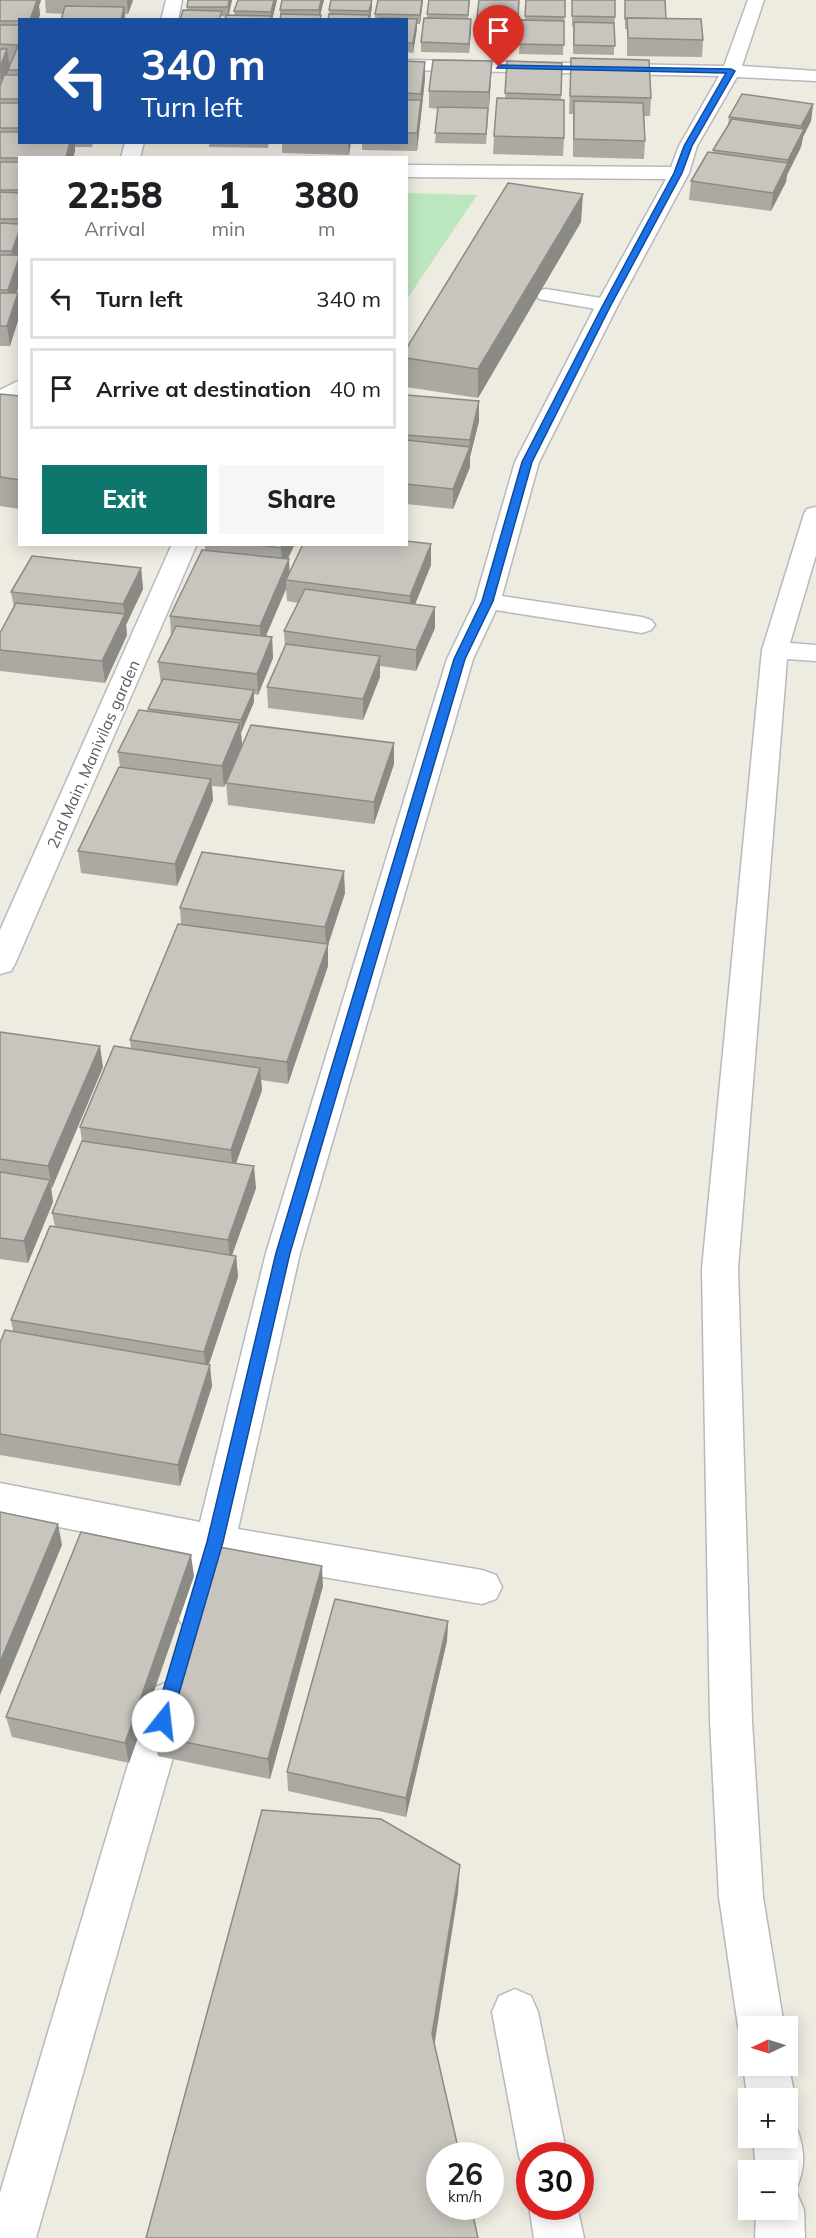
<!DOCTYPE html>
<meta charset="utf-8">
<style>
body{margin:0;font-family:Mulish,sans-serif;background:#f6f6f6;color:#202124;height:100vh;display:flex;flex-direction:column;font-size:22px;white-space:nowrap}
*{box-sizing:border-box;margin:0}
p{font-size:20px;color:#757577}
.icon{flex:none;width:33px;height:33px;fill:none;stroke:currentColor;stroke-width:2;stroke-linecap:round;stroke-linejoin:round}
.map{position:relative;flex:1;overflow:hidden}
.panel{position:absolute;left:18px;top:156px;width:390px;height:390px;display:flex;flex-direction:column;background:#fff;border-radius:0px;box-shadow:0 3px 15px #0003}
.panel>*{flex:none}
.hud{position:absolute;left:18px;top:18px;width:390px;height:126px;border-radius:0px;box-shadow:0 3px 15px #0003;background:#1a4fa0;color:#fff;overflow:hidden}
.needle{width:39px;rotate:266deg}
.controls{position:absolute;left:738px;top:2016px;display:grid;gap:12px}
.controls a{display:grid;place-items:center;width:60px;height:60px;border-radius:0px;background:#fff;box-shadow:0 3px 15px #0003;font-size:30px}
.speed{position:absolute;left:426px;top:2142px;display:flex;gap:12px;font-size:30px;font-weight:700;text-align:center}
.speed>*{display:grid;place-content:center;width:78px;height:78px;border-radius:50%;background:#fff;box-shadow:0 3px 15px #0003;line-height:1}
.speed small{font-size:15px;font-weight:400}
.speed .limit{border:9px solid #d22;background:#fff;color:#111}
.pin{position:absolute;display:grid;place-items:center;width:51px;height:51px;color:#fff;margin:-62px -26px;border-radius:50% 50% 50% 0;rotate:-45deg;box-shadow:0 0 6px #0007}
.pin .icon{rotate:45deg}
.me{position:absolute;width:66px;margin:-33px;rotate:16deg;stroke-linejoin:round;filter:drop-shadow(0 0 4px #0008)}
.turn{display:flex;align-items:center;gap:21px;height:126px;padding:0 24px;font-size:27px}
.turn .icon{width:78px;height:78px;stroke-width:2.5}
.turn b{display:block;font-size:42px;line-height:51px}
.eta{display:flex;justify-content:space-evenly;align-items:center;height:102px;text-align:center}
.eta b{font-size:36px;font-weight:800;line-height:42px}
.action{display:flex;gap:12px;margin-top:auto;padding:12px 24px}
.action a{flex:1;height:69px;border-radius:0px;background:#0f766e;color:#fff;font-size:24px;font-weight:800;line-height:69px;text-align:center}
.action a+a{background:#f6f6f6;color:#202124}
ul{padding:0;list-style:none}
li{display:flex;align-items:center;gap:18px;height:81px;margin:0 12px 9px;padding:0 12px;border:3px solid #e0e0e0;border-radius:0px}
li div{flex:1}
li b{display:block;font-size:22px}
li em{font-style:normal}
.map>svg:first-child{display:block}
</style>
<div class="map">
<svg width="816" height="2238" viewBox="0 0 816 2238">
<rect width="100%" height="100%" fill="#eeebe1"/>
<path fill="#bce7be" d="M407,193L477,195L407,299L406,193Z"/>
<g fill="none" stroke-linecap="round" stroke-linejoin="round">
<g stroke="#b7b9be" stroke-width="3">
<path id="service" d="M546,289L607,299L614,301L617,305L614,309L607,311L539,299L536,295L539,291Z"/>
</g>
<g stroke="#b7b9be" stroke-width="3">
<g id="minor">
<path d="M166,0H182L178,20H161Z"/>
<path d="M748,0H764L742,66L816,71V81L737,77L697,146L689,173L618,305L539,462L502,596L642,617L651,620L655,625L651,630L642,633L496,610L473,659L300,1253L238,1529L482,1570L496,1575L502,1587L496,1599L482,1604L229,1561L215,1611L209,1623L195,1629L181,1623L175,1611L192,1554L0,1515V1483L200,1522L266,1253L447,659L475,601L515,462L596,305L666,179L406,177V165L671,167L679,146L719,76L406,70V60L724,66Z"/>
<path d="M125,142H144L140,158H121Z"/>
<path d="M20,380V397L0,407V390Z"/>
<path d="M816,507V555L790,643L816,645V661L787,659L738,1269L752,1721L763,1897L784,2026H748V2044L745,2042L738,2026L719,1897L710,1721L702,1269L762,650L804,514L807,509Z"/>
<path d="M172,544H197L15,964L11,971L0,974V930Z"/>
<path d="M168,1682L183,1688L189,1701L36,2238H0V2193L147,1701L153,1688Z"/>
<path d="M515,1989L531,1996L538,2012L567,2156H530V2174L526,2173L519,2156L492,2012L499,1996Z"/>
<path d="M748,2052V2066H788V2062L795,2098L788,2115V2098H748V2101L743,2066Z"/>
<path d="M788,2118L794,2121C804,2145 807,2163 797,2187L790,2190L797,2193L804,2210L805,2238H755L756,2210H788V2170H756L753,2138H788Z"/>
<path d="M530,2204V2206H577L584,2238H534L529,2206Z"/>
</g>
</g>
<use href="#service" fill="#fff" fill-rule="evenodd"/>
<use href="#minor" fill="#fff" fill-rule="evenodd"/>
</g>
<g fill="#aca9a3">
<path d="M0,0H41L39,6L40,15L38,20H20V142H93L92,147H75V151L73,158H20V283L16,293H18L20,314L10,346H0Z"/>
<path d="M45,0H133L128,14H125V17L46,13Z"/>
<path d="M232,0L229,15L235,16L234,11L238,0H277L272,20H225L226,17L187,10V7Z"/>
<path d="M282,0H324L320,15L280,17V10Z"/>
<path d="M331,0H372V6L370,20H328Z"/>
<path d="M378,0H423L420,24H417L413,53L406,52V20H375V14Z"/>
<path d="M470,0L468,19H471V29L469,53L421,52V42L427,18V14Z"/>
<path d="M519,0L517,27L477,26V17Z"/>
<path d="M526,0H565L563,55L519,54L521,20H525Z"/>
<path d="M572,0L615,17L614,26V55L573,54V26H572Z"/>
<path d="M625,0L666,19L703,40L702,57L627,56V29H625Z"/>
<path d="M571,58L651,98L650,116H644L645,141L644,159L573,157V114H569Z"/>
<path d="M406,61L425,79L417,151L362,150V142H406Z"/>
<path d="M507,61L562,63L561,100L564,138L563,156L493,154L494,136L505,99Z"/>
<path d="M491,78L486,144L435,143L438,109L429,108V91Z"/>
<path d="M813,104L811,121L803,137L801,147L787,175L786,182L771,211L689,200L691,181L713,153V150L728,125L729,117Z"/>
<path d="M209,142H269L268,148L209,147Z"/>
<path d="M282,142H351L349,155L282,153Z"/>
<path d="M581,222L478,398L406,387V349Z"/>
<path d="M0,394L20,396V509L0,506Z"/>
<path d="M406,395L479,421L470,457V467L453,509L406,504Z"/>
<path d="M205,544H295L288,559L289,572L431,565L415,604L435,607V628L416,671L380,666V677L363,720L268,708L267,687L285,648L284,631L298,603L287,601L286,589L266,636L272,637L273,658L258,695L254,694V702L241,732L242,745L224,787L212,786L213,800L177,886L81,873L78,851L120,767L118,752L149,712L148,709L161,683L158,662L171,635L170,616L205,550Z"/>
<path d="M141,568L143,589L126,625L127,635L105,683L0,671V633L14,608L11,592Z"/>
<path d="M394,743V764L374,824L228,805L226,783Z"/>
<path d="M345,893L328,945V966L288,1084L261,1080L262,1090L236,1163L256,1188L232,1255L236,1256L238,1277L209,1364L212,1386L180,1486L0,1455V1343L13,1331L11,1320L55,1227L52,1213L82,1141L80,1127L131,1049L130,1040L181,924L180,908Z"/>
<path d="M0,1032L103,1067L52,1188H51L53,1202L28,1263L0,1259Z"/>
<path d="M194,1576L129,1763L12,1737L6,1717Z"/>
<path d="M323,1586L270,1779L158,1756L155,1736Z"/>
<path d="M448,1621L447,1641L406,1817L288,1791L287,1772Z"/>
</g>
<g fill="#8c8a85">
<path d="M36,0H41L39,6L40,15L38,20H30Z"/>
<path d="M127,0H133L128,14Z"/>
<path d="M229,0H232L228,17V7Z"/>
<path d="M274,0H277L272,20H270L271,12Z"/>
<path d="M321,0H324L319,20V10Z"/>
<path d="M372,0V6L370,20L369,11Z"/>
<path d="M422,0H423L420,24V15Z"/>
<path d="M124,7L125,17L124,20H121Z"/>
<path d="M417,19V29L413,53V43Z"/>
<path d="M471,19V29L469,53V44Z"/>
<path d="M7,49L10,67L1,89L0,67Z"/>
<path d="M492,61L491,78L489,110V92Z"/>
<path d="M425,62V79L417,151V133Z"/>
<path d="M813,104L811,121L803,137L801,147L787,175L786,182L771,211L773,193L787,166L788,160L800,137L801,126Z"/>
<path d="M70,142H75V151L73,158H66Z"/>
<path d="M348,142H351L349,155Z"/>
<path d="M583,194L581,222L478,398V369Z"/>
<path d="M20,229V255L14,270L12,251Z"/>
<path d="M20,256V283L11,310L8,290Z"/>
<path d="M18,293L20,314L10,346L7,326Z"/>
<path d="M479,401V421L470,457V467L453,509V489L469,448L470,440Z"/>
<path d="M283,544H295L282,569L281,548Z"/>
<path d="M431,544V565L410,617V596Z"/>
<path d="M289,559L290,580H286V589L261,647L260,626Z"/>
<path d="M141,568L143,589L126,625L127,635L105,683L102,661L125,615L123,604Z"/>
<path d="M435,607V628L416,671V650Z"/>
<path d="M272,637L273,658L258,695L257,674Z"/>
<path d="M380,656V677L363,720V699Z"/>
<path d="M254,690V702L241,733V720Z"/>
<path d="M240,723L242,745L224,787L222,766Z"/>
<path d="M394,743V764L374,824V802Z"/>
<path d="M211,779L213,800L177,886L175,864Z"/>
<path d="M344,871L345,893L328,945V966L288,1084L287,1062L326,948L325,927Z"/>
<path d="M100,1046L103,1067L52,1188L48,1166Z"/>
<path d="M260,1068L262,1090L233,1172L231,1150Z"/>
<path d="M254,1166L256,1188L230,1261L228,1240Z"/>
<path d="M50,1180L53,1202L28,1263L24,1241Z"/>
<path d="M236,1256L238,1277L206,1373L204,1352Z"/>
<path d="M210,1365L212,1386L180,1486L178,1465Z"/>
<path d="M58,1524L62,1545L0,1695V1662Z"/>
<path d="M191,1555L194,1576L129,1763L125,1743Z"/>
<path d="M322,1566L323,1586L270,1779L268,1759Z"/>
<path d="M448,1621L447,1641L406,1817V1798Z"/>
<path d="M460,1865L458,1893L432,2060V2034Z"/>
</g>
<g fill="#c8c5be" stroke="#8c8a85" stroke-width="1.5">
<path d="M0,0H37L30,20H20V21H0Z"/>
<path d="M188,0H229L228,7H187Z"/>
<path d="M238,0H274L271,12L234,11Z"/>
<path d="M282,0H321L319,10H280Z"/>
<path d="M331,0H372L369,11L329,10Z"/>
<path d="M378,0H422L420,15L375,14Z"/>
<path d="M429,0H469L468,15L427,14Z"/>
<path d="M479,0H519L518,18L477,17Z"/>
<path d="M526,0H565V17L525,16Z"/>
<path d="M572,0H615V17L572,16Z"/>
<path d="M625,0H665L666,19L627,18V19H625Z"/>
<path d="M65,6L124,7L121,20H61Z"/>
<path d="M183,10L222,11L219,20H180Z"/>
<path d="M281,14L321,15L320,20H280Z"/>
<path d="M329,14L369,15L368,20H328Z"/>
<path d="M226,15L271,16L270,20H225Z"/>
<path d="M379,18L417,19L413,43H406V20H379Z"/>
<path d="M424,18L471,19L469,44L421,42Z"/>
<path d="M627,18L701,19L703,40L628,38Z"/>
<path d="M521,20L564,21V45L519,44Z"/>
<path d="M574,22L614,23L615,46L574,45Z"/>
<path d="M0,25H20V42L18,45L0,44Z"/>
<path d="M18,46H20V70H8Z"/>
<path d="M0,49H7L0,67Z"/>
<path d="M571,58L649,60L651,98L570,96Z"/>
<path d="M433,60L492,61L489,92L429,91Z"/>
<path d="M406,61L425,62L421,94L406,93Z"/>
<path d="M507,61L562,63L561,95L505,93Z"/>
<path d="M4,75H20V99H0V86Z"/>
<path d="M742,94L813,104L801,126L729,117Z"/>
<path d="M497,98L564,100V138L494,136Z"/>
<path d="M406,100H421L417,133H406Z"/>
<path d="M574,101L643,103L645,141L574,139Z"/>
<rect x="0" y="103" width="20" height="25"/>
<path d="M438,107L488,108L486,134L435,133Z"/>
<path d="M732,119L804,129L788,160L713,150Z"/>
<path d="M0,132H20V142H70L66,158H0Z"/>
<path d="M708,152L788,163L773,193L691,181Z"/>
<rect x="0" y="162" width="20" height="28"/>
<path d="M508,183L583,194L478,369L406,358V349Z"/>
<path d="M0,192L20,193V219H0Z"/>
<path d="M0,223L20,224V229L12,251H0Z"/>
<path d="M0,255H20L8,290H0Z"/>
<path d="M0,293H18L7,326H0Z"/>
<path d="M0,394L20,396V480L0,477Z"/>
<path d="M406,395L479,401L470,440L406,435Z"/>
<path d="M406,440L470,447L453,489L406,484Z"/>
<path d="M406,541L431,544L410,596L286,580L303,544H406Z"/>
<path d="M254,544H283L281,548Z"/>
<path d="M202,550L289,559L260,626L170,616Z"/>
<path d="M32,556L141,568L123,604L11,592Z"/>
<path d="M305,589L435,607L416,650L284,631Z"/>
<path d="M16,603L125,614L102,661L0,650V633Z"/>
<path d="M176,626L272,637L257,674L158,662Z"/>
<path d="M286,644L380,656L363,699L267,687Z"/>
<path d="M163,679L254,690L241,720L148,709Z"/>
<path d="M139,710L240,723L222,766L118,752Z"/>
<path d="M251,725L394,743L374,802L226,783Z"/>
<path d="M119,767L211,779L175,864L78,851Z"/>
<path d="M202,852L344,871L325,927L180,908Z"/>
<path d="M178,924L328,944L287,1062L130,1040Z"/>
<path d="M0,1032L100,1046L48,1166L0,1159Z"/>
<path d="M114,1046L260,1068L231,1150L80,1127Z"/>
<path d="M82,1141L254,1166L228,1240L52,1213Z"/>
<path d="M0,1172L50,1180L24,1241L0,1238Z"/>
<path d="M50,1226L236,1256L204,1352L11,1320Z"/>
<path d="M5,1330L210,1365L178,1465L0,1434V1343Z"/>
<path d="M0,1512L58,1524L0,1662Z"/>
<path d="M81,1532L191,1555L125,1743L6,1717Z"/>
<path d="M214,1546L322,1566L268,1759L155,1736Z"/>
<path d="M335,1599L448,1621L406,1798L287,1772Z"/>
<path d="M262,1810L381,1819L460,1865L432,2034L460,2156H440V2206H471L478,2238H146Z"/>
</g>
<path fill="#1a73e8" stroke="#114b97" stroke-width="1.5" d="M499,65L731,69L735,71L692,146L682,173L611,305L532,462L493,601L465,659L290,1253L223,1542L171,1721L169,1727L163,1729L156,1727L154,1721L207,1542L276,1253L454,659L482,601L522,462L603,305L674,173L684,146L726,73L497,68Z"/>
<g text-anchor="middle" stroke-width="4.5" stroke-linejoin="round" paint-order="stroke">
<g font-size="16" fill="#5a5d63" stroke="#fff">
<text transform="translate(93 754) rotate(-66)" y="6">2nd Main, Manivilas garden</text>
</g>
</g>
</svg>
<div class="controls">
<a><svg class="needle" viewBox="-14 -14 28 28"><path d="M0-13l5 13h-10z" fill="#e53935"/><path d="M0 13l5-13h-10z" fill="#757577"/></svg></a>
<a>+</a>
<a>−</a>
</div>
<div class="speed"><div>26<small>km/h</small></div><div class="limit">30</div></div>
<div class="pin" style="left:499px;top:67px;background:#d93025"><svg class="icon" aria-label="arrive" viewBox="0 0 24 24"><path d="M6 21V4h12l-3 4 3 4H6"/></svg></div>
<svg class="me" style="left:163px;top:1721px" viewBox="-20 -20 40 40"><circle r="19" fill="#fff"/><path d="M0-13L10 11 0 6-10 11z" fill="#1a73e8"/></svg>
<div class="hud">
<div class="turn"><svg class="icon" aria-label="left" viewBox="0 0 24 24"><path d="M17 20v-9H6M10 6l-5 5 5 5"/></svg><div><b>340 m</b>Turn left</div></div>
</div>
<section class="panel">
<div class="eta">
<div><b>22:58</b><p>Arrival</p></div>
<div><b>1</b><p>min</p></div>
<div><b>380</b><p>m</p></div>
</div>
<ul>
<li><svg class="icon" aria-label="left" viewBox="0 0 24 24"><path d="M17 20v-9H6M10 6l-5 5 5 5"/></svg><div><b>Turn left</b></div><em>340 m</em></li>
<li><svg class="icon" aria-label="arrive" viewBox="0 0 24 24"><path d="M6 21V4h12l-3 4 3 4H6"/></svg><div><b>Arrive at destination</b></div><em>40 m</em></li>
</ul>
<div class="action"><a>Exit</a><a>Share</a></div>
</section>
</div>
